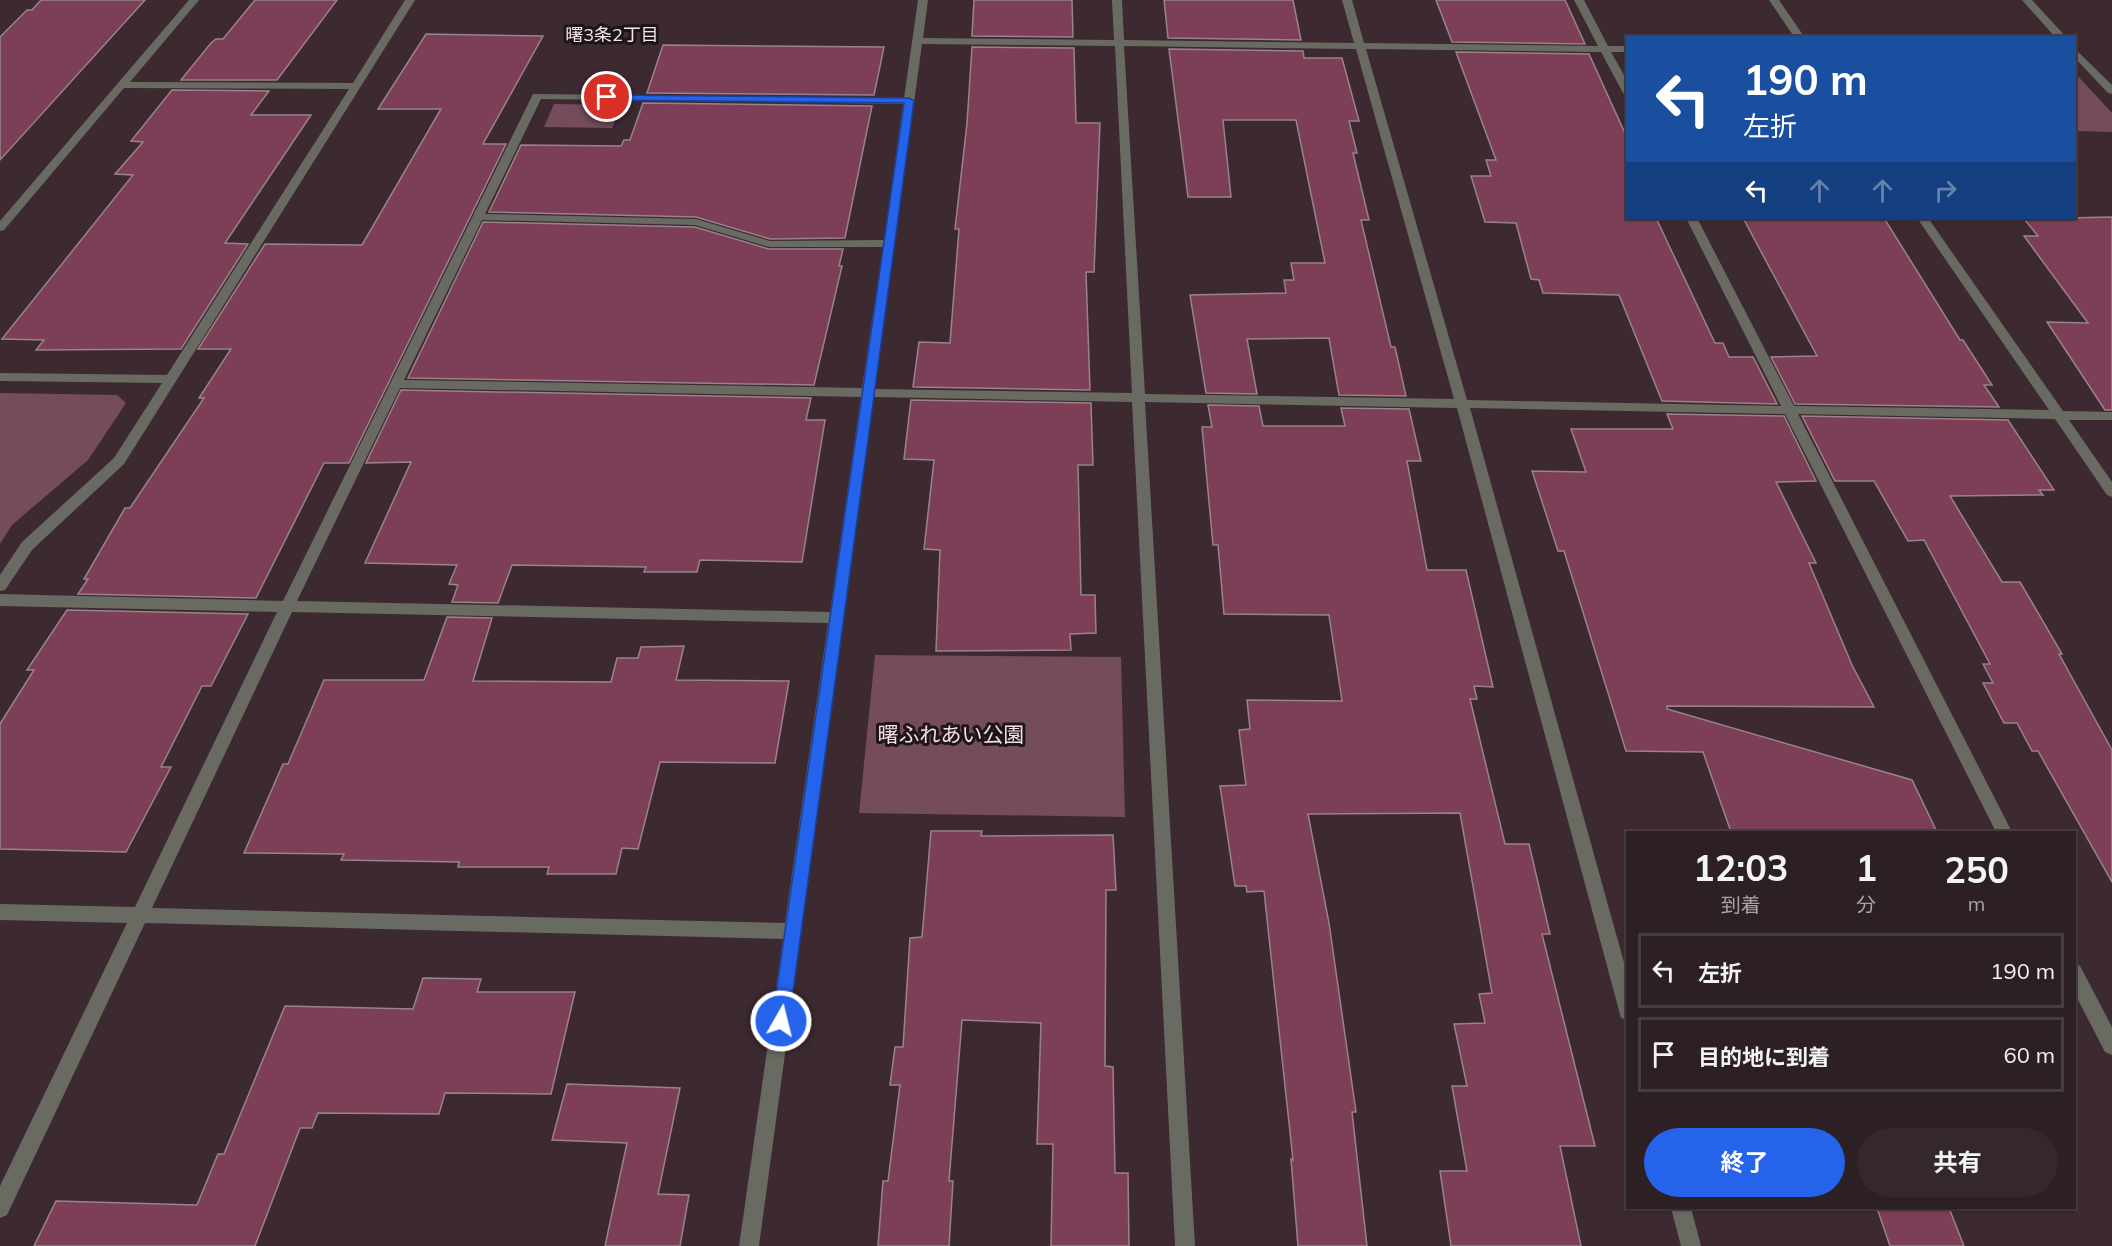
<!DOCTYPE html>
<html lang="ja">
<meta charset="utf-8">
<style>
body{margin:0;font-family:Mulish,"Noto Sans JP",sans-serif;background:#35282c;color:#f1f3f6;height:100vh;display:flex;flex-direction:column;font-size:22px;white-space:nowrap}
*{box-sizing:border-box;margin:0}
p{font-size:20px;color:#a7a3a6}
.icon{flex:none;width:33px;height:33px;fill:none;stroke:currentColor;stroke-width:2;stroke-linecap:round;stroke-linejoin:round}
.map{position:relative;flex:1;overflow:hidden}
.sheet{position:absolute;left:1626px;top:831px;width:450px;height:378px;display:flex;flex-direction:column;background:#2d2024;border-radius:0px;box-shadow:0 2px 4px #0004,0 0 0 2px #483e41}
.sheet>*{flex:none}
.guide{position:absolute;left:1626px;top:36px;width:450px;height:183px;border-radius:0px;box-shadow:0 2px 4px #0004,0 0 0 2px #483e41;background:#1a4fa0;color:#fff;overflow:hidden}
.pin{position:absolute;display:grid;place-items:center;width:51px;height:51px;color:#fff;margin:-26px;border:3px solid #fff;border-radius:50%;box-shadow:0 2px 6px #0007}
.me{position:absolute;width:66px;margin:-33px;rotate:8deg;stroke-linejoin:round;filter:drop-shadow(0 0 4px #0008)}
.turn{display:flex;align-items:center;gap:21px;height:126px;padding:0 18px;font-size:27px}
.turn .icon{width:78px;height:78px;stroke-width:2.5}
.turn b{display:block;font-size:42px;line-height:51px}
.lanes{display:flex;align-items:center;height:57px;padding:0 18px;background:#0003;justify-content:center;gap:30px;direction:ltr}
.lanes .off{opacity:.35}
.eta{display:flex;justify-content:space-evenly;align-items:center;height:102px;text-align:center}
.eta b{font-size:36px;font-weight:700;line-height:42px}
.button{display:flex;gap:12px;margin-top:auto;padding:12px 18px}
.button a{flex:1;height:69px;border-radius:36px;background:#2563eb;color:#fff;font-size:24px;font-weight:700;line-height:69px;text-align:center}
.button a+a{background:#35282c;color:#f1f3f6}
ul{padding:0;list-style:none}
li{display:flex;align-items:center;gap:18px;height:75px;margin:0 12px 9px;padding:0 6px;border:3px solid #483e41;border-radius:0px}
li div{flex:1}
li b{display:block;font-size:22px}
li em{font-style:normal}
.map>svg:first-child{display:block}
</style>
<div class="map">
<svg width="2112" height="1246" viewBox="0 0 2112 1246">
<rect width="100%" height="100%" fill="#3c2a30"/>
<g fill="#744c5b">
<path d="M2075,73L2112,113V132L2075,131Z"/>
<path d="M554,104L622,105L612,128L544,127Z"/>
<path d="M0,393L117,395L126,403L88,460L12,525L0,544Z"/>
<path d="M875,655L1121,657L1125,817L859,813Z"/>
</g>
<g fill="#7d3f58" stroke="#99838a" stroke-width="1.5">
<path d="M41,0H145L0,160V37L27,10H32Z"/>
<path d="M255,0H337L277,80H181L211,43L216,39H223Z"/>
<path d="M974,0H1072L1073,37L972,36Z"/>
<path d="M1164,0H1293L1301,40L1168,38Z"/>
<path d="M1436,0H1565L1585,44L1452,42Z"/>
<path d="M426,34L543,36L483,144H506L349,463H324L256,598L78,594L88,579H84L125,508H130L204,398H199L231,349H198L265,244L362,245L441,109H378Z"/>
<path d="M663,45L884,47L874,95L647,93Z"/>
<path d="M972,47L1074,48L1076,123H1100L1094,272H1086L1090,390L913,387L919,342L950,343L959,229H955L967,123Z"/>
<path d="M1169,49L1303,51L1304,58H1342L1359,121H1349L1357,153H1353L1369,220H1361L1391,347H1395L1406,396L1339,395L1329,338L1247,339L1257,394L1206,393L1190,295L1286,293L1284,280H1294L1291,263H1325L1296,120H1223L1231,197H1188Z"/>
<path d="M1456,52L1589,54L1628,140V218H1656L1715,343H1723L1729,357H1753L1777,404L1662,401L1619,295L1543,293L1539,280L1531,279L1516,223L1485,222L1471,176H1491L1486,160H1496Z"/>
<path d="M172,90L269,91L251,115H311L225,243L248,244L181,349L36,350L44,340L2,339L133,175L115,174L143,142L131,141Z"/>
<path d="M643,103L872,106L845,238L770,239L696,217L489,212L521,145L621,146L624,140H630Z"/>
<path d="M2112,217V410H2105L2047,322L2088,323L2024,236H2038L2024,219Z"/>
<path d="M1743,218H1884L1960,340H1963L1992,385H1984L1999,407L1795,404L1771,357L1817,356Z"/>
<path d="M483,222L695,227L769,249H843L839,266H842L814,385L408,378Z"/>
<path d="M401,390L811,398L806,420H825L802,562L700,560L697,572H644L646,567L512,565L498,603L452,602L458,585L449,584L457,565L365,563L411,462L366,463Z"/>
<path d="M911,400L1091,403L1093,465H1078L1081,595H1095L1096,633L1070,634L1071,650L936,651L940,550L924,549L934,460L904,459Z"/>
<path d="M1208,405L1259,406L1263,426H1345L1341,408L1409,409L1421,461H1407L1427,570H1466L1493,687L1474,686L1477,699H1470L1505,844H1529L1550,934H1542L1595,1146H1560L1581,1246H1451L1440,1171H1467L1452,1086H1467L1454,1024L1485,1023L1479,994L1492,993L1460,813L1308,814L1329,923L1356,1112H1352L1367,1246H1298L1291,1159L1293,1160L1264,891L1247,892L1246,886H1235L1220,786L1246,785L1239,730L1250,729L1247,700L1342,701L1329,615L1224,614L1218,545H1213L1202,427H1212Z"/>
<path d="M1667,414L1784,416L1816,481L1776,482L1816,563H1809L1852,665L1874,707L1667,706V709L1912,780L1937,832H1731L1703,752L1626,751L1564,551H1558L1532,471L1586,472L1571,429H1673Z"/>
<path d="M1802,416L2008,420L2054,490H2039L2043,495L1950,496L2002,582H2020L2062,654H2059L2112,750V882L2038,751H2032L2017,723H2004L1983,683H1993L1983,664H1990L1924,540L1908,541L1874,481H1835Z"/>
<path d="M67,610L248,614L211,686H202L161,767H171L126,852L0,849V724L34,670H27Z"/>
<path d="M447,617L492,618L473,681L611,682L617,658H638L641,647L684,646L676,680L789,681L775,763L660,762L638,849L622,848L616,874H547L549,867H458L459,862L341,860L344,854L244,853L283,764H288L324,680H424Z"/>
<path d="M931,831H982L981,836L1113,835L1116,890H1106L1105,1066L1113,1067L1115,1173H1128L1129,1246H1051L1053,1144H1037L1041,1023L962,1020L949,1181H953L949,1246H878L883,1181H888L900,1085H890L895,1047H903L910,938L922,937Z"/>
<path d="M423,978L481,979L477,992H575L551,1094L445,1093L439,1114L318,1113L312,1128H300L255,1246H34L56,1201L197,1205L218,1154H224L285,1006L413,1009Z"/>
<path d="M567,1084L680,1088L658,1194L689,1195L680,1246H605L627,1143L552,1140Z"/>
<path d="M1877,1208H1949L1964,1246H1890Z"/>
</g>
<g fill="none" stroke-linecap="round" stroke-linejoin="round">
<g fill="#696b63" fill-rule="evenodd">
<path d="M189,0H199L130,82L353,83L405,0H415L124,464L32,550L5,590L0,591V575L22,542L114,458L162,383L0,381V373L167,375L349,89L124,88L4,230L0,231V221Z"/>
<path d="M918,0H928L923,38L1114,40L1112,0H1122L1124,40L1354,43L1342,0H1352L1364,43L1598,46L1574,0H1584L1608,46H1628V52H1611L1628,82V96L1623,93L1601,52L1366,49L1467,400L1781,406L1686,218H1697L1794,406L2049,410L1917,218H1928L2063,411L2112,412V420H2069L2112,482V497L2107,495L2055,419L1798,414L2012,832H1996L1785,414L1470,408L1628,977V1020L1621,1018L1457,408L1145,402L1195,1246H1175L1132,402L874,397L759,1246H739L783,939L145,923L7,1215L0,1218V1186L127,923L0,920V904L135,907L277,612L0,606V594L283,601L533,94L904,98ZM922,44L1115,46L1132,393L875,389ZM1124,46L1356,49L1454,399L1145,394ZM541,99L903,104L884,240L770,241L696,219L485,214ZM482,220L695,225L769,247H883L862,388L404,380ZM400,388L861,397L830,612L297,601ZM292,612L828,623L785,923L152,908Z"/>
<path d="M1769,0H1779L1805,38H1795Z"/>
<path d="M2022,0H2032L2067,38H2056Z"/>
<path d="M2074,48L2112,85V94L2108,93L2074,57Z"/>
<path d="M2074,964L2080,966L2112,1027V1055L2105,1052L2074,992Z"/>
<path d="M1671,1208H1691L1701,1246H1681Z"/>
</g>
</g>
<path fill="#2563eb" stroke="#184099" stroke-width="1.5" d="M604,95L909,98L914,101L789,1021L787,1026L781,1029L775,1026L772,1021L904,103L607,100L604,99Z"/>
<g text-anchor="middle" stroke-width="6" stroke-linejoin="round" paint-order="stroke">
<g font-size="18" fill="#f3e6eb" stroke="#1d1518">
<text x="612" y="41">曙3条2丁目</text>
</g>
<g font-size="21" fill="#f2dde4" stroke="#1d1518">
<text x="951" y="742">曙ふれあい公園</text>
</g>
</g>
</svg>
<div class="pin" style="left:607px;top:97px;background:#d93025"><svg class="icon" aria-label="arrive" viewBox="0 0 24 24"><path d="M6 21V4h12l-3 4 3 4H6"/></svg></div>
<svg class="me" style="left:781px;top:1021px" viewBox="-20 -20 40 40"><circle r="17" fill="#2563eb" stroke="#fff" stroke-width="3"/><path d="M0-11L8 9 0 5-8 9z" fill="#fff"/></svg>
<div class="guide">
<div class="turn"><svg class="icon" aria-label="left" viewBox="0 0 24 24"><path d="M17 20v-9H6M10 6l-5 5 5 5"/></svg><div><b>190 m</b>左折</div></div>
<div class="lanes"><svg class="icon" aria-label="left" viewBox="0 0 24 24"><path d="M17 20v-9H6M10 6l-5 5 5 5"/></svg><svg class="icon off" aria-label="ahead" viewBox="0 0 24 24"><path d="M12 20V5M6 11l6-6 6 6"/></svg><svg class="icon off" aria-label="ahead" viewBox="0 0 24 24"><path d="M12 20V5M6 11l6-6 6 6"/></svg><svg class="icon off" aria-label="right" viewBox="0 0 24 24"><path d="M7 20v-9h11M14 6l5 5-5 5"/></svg></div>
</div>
<section class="sheet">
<div class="eta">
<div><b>12:03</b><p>到着</p></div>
<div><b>1</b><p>分</p></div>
<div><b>250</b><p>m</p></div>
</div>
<ul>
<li><svg class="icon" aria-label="left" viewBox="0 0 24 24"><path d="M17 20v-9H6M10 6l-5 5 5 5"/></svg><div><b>左折</b></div><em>190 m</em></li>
<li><svg class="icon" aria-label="arrive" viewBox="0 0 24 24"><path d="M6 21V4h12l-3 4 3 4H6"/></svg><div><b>目的地に到着</b></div><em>60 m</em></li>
</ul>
<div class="button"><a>終了</a><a>共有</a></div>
</section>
</div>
